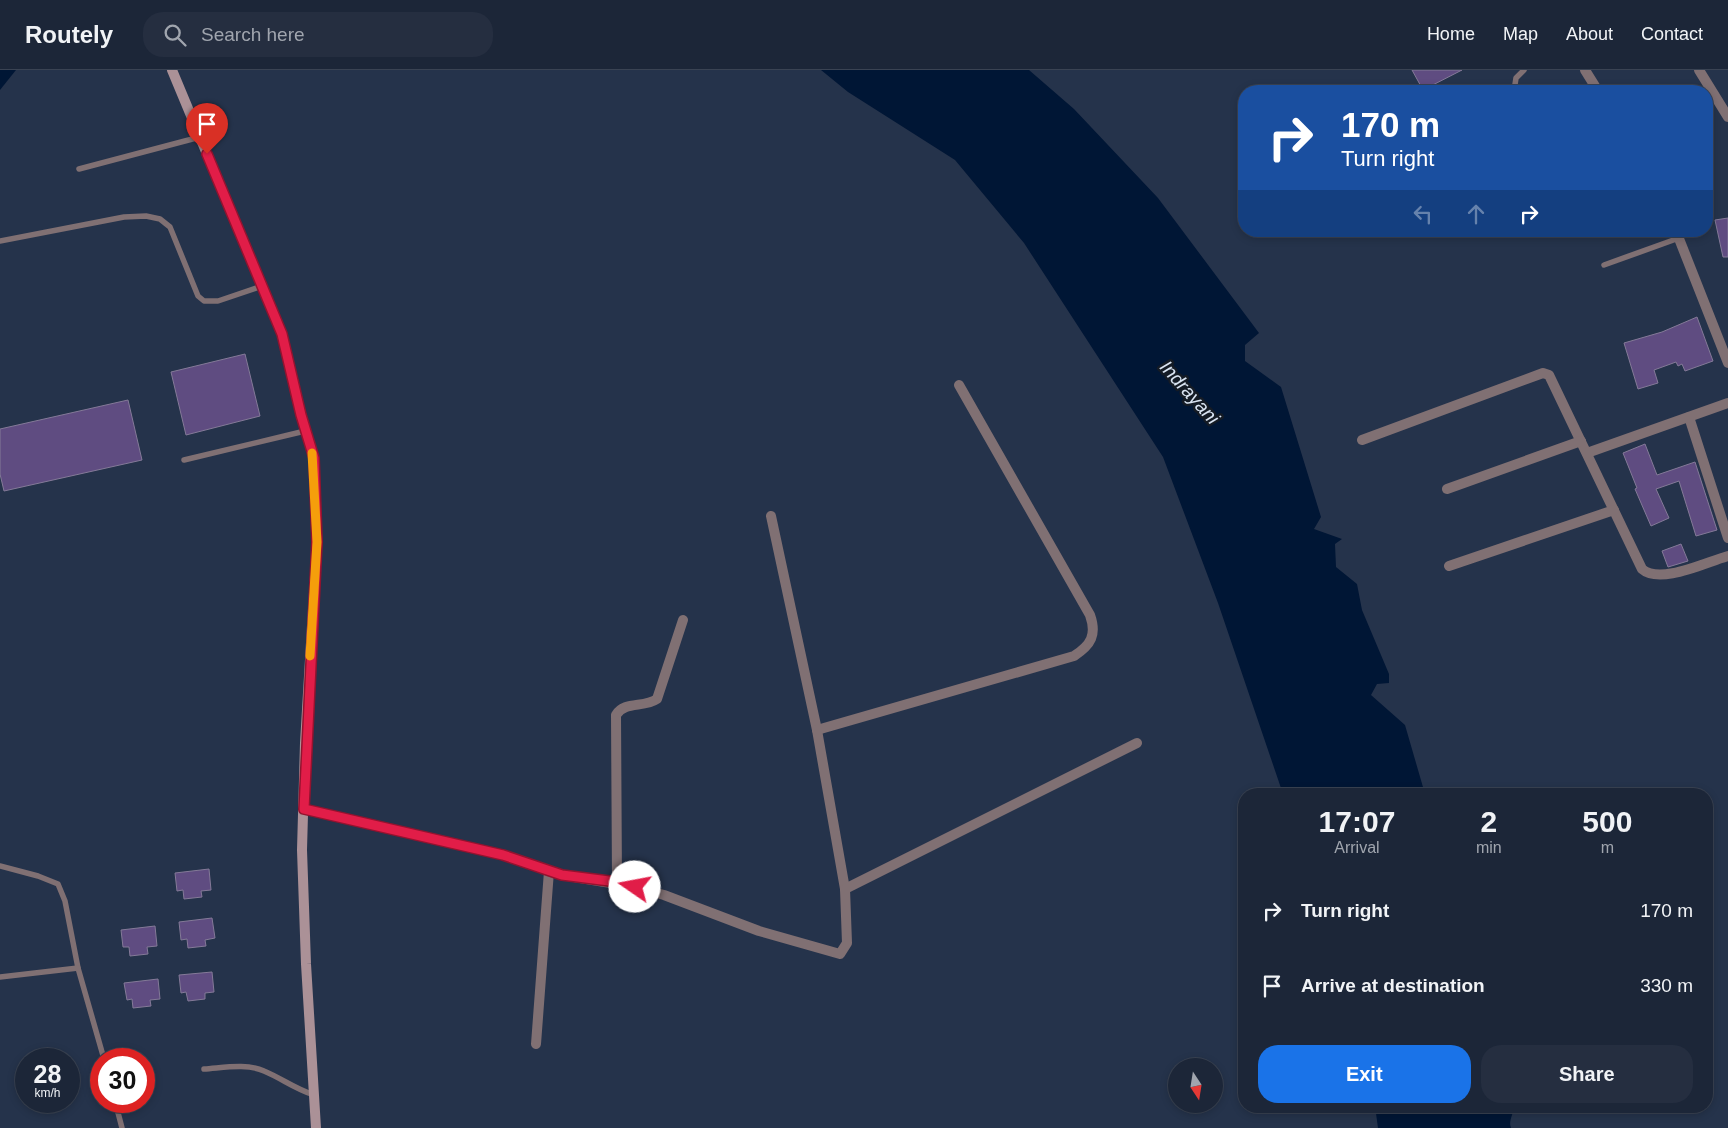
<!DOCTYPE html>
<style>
body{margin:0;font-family:Arial,sans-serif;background:#252e40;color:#f1f3f6;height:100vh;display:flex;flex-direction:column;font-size:19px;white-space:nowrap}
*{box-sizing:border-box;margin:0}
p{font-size:16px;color:#a0a5ae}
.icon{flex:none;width:28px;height:28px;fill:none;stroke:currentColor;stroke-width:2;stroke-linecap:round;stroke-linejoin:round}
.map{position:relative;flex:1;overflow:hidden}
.side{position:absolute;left:1238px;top:718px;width:475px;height:325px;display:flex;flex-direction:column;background:#1c2638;border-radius:20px;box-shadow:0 2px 8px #0003,0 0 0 1px #3a4353}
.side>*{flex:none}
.top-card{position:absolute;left:1238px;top:15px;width:475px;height:152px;border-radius:20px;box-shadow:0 2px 8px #0003,0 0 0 1px #3a4353;background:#1a4fa0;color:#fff;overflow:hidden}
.needle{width:32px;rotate:168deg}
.buttons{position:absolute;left:1168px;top:988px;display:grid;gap:10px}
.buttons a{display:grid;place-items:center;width:55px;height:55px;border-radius:50%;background:#1c2638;box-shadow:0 2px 8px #0003,0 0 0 1px #3a4353;font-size:25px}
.speed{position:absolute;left:15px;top:978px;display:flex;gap:10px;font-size:25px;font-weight:700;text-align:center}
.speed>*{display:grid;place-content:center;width:65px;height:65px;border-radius:50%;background:#1c2638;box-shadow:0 2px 8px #0003,0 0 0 1px #3a4353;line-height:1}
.speed small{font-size:12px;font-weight:400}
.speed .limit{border:8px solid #d22;background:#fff;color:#111}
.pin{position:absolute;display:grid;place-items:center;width:42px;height:42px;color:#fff;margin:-51px -21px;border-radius:50% 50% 50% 0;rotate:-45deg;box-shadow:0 0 5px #0007}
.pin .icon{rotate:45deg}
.me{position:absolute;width:55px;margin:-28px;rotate:282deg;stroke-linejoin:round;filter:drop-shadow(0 0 4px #0008)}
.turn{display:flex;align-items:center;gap:18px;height:105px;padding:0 20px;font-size:22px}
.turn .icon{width:65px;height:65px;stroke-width:2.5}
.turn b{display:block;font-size:35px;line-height:42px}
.lanes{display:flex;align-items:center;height:48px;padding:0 20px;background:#0003;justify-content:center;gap:25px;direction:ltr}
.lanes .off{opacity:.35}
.eta{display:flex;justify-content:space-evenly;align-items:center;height:85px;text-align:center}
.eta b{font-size:30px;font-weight:700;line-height:35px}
.primary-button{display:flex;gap:10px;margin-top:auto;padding:10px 20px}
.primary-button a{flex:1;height:58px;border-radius:20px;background:#1a73e8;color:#fff;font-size:20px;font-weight:700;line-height:58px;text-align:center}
.primary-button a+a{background:#252e40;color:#f1f3f6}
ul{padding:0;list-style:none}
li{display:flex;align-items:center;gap:15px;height:75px;padding:0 20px}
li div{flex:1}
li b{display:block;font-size:19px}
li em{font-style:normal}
header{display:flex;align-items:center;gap:30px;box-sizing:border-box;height:70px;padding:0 25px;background:#1c2638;border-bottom:1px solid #3a4353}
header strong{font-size:24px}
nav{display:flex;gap:28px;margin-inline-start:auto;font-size:18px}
.search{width:350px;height:45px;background:#252e40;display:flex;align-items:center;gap:12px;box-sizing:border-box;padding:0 18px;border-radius:20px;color:#a0a5ae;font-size:19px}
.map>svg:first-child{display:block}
</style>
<header>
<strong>Routely</strong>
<div class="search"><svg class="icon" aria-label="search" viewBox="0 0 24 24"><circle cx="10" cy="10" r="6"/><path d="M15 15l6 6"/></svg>Search here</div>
<nav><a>Home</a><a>Map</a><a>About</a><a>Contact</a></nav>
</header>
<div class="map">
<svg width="1728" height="1058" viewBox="0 0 1728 1058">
<rect width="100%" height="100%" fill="#25334b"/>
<g fill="#001635">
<path d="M0,0H16L0,20Z"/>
<path d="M821,0H1029L1074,39L1158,128L1259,263L1245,275V291L1281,317L1321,447L1314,459L1342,469L1335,474L1336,497L1357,514L1362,540L1389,604V613L1377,614L1371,625L1405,655L1425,724H1283L1218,533L1163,387L1024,173L955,90L848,22Z"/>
<path d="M1375,1036H1514C1514,1044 1508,1050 1511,1058H1378Z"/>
</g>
<g fill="#5f4c81" stroke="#847a98">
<path d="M1412,0H1462L1423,20Z"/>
<path d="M1728,148V187H1723L1715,150Z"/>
<path d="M1697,247L1713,291L1685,301L1682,294L1678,296L1676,292L1654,300L1658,313L1638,319L1624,273L1662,262Z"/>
<path d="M245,284L260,346L186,365L171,302Z"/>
<path d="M128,330L142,390L4,421L0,404V359Z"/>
<path d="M1645,374L1657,405L1695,392L1717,460L1696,466L1679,411L1656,419L1669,448L1651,456L1635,419L1637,418L1623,383Z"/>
<path d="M1681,474L1688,491L1668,497L1662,481Z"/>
<path d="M209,799L211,820L201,821L202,827L184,829L183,820L177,821L175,803Z"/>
<path d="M212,848L215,868L205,870L206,876L188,878L187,869L181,870L179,852Z"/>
<path d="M155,856L157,876L147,877L148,884L130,886L129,877H123L121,860Z"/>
<path d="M212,902L214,922L205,923V929L188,931L186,922L181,923L179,905Z"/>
<path d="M158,909L160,929L150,930L151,936L133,938L132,929L127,930L124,913Z"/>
</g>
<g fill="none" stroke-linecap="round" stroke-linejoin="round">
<g stroke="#807073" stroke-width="5.5">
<path d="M1514,21L1516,8L1524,0"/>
<path d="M79,99L200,67"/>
<path d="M0,171L124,147L146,146L160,149L170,157L198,226L204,231H218L262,216"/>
<path d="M1604,195L1679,168"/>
<path d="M184,390L305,361"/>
<path d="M0,796L38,806L58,814L65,831L78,898L104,989"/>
<path d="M0,907L78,898"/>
<path d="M204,999C222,998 247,993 264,1001C283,1009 293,1018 314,1025"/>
<path d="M115,1031L122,1058"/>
</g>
<g stroke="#807073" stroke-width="10">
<path d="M1585,0L1598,21"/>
<path d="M1699,0L1728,47"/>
<path d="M1676,161L1728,293"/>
<path d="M1689,347L1728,468"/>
<path d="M1362,370L1543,303L1549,305L1642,499C1660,515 1706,492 1728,486"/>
<path d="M1587,383L1728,333"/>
<path d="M1447,419L1581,371"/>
<path d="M771,446L817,660L845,819"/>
<path d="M1449,496L1614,440"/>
<path d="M817,660L1074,586C1091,575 1097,565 1090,545L959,315"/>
<path d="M304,739L503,785L562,805L635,817L664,825L759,861L840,884L847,873L845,819L1137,673"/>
<path d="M617,812L616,645C624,631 644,638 657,629L683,550"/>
<path d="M536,974L549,801"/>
</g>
<path stroke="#ab9197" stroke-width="10" d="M172,0L282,264L301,345L314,388L317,472L305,673L302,780L306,894L316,1058"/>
</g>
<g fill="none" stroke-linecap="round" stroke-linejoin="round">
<g stroke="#92132f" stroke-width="12">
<path id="route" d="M207,84L282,264L301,345L314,388L317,472L304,739L503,785L562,805L617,812L635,817"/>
</g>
<use href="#route" stroke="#e11d48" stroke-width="9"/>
<path stroke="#f59e0b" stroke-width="9" d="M310,586L317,472L312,383"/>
</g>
<g text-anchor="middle" stroke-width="5" stroke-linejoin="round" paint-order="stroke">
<g font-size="19" font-style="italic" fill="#d9e4f2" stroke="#141b25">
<text transform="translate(1190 322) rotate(48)" y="7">Indrayani</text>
</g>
</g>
</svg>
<div class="buttons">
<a><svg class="needle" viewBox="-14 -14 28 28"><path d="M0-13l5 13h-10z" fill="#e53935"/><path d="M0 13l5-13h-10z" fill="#a0a5ae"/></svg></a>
</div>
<div class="speed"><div>28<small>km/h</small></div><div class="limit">30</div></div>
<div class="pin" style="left:207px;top:84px;background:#d93025"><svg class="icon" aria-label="arrive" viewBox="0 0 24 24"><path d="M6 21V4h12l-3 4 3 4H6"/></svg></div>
<svg class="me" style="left:635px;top:817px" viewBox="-20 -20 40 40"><circle r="19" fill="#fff"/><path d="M0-13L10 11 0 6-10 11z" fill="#e11d48"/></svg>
<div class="top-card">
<div class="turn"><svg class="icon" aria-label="right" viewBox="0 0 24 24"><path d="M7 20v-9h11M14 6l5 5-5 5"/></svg><div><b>170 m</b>Turn right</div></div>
<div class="lanes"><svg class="icon off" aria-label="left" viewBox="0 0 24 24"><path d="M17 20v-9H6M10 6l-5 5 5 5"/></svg><svg class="icon off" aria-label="ahead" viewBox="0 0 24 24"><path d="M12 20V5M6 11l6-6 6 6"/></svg><svg class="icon" aria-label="right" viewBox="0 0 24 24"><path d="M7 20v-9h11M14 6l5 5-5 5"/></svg></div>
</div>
<section class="side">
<div class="eta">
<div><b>17:07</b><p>Arrival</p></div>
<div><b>2</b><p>min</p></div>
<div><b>500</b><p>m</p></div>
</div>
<ul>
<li><svg class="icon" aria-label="right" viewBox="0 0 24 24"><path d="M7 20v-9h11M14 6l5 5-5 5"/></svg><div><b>Turn right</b></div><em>170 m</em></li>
<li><svg class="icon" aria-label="arrive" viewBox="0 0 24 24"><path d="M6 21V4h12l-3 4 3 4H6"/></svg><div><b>Arrive at destination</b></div><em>330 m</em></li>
</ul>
<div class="primary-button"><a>Exit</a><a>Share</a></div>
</section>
</div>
